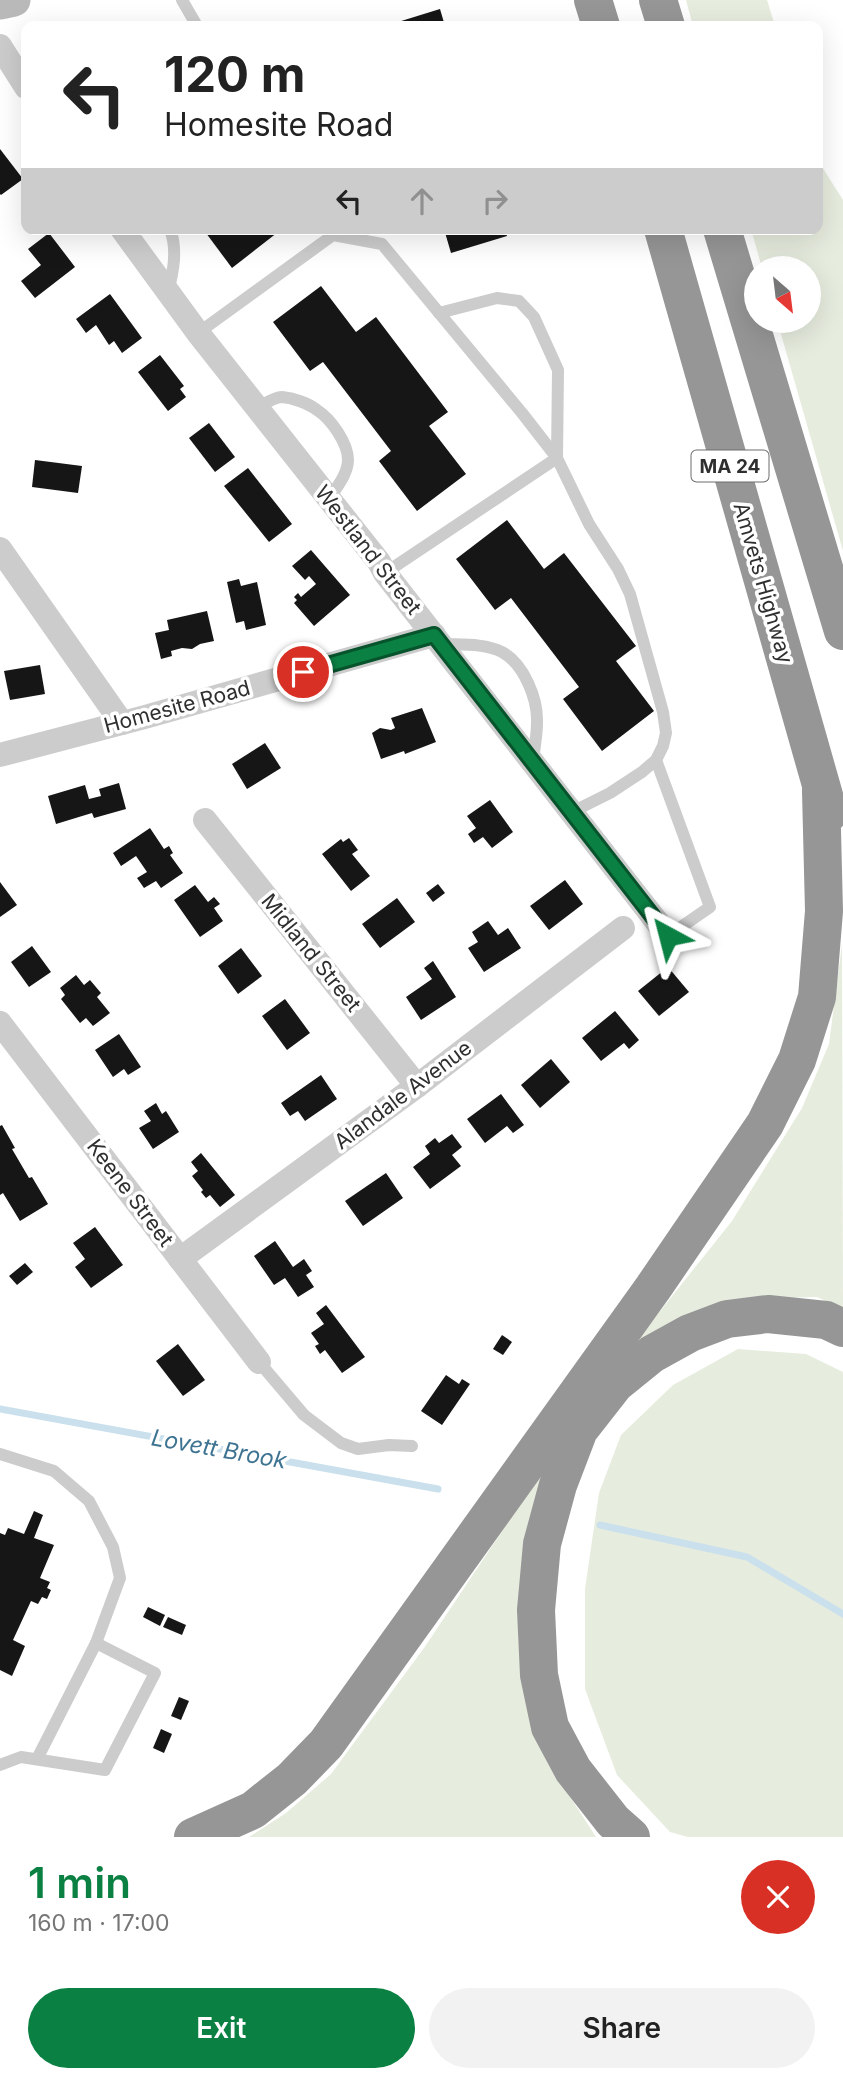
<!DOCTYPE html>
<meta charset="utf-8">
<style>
body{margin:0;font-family:Inter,sans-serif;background:#f2f2f2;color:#222;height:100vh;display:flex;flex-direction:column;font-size:26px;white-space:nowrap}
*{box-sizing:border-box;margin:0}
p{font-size:23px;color:#767676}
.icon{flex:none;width:38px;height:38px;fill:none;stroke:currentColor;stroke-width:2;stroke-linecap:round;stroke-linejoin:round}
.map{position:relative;height:1837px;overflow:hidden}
.panel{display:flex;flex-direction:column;background:#fff;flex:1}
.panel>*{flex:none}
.guide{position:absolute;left:21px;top:21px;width:802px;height:214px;border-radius:14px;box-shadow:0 7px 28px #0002;background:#fff;color:#222;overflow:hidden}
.needle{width:46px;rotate:152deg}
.controls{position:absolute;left:744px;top:256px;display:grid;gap:14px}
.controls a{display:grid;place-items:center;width:77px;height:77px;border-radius:50%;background:#fff;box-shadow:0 7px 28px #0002;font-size:35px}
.pin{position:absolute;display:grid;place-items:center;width:60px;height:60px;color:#fff;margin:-30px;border:4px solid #fff;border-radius:50%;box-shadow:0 2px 7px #0007}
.me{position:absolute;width:77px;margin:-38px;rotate:322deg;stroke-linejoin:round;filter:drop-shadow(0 0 5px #0008)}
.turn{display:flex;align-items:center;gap:24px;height:147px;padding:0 28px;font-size:32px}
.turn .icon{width:91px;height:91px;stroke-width:2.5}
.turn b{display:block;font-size:49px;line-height:60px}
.lanes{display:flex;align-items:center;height:66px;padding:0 28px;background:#0003;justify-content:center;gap:35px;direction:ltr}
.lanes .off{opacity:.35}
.round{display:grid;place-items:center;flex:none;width:74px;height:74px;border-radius:37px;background:#f2f2f2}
.head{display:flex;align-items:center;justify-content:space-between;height:119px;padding:0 28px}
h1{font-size:42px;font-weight:600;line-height:52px;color:#0b8043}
.cta{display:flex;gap:14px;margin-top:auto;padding:14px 28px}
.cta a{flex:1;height:80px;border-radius:42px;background:#0b8043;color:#fff;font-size:28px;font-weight:600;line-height:80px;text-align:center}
.cta a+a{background:#f2f2f2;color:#222}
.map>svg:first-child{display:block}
</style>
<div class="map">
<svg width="843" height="1837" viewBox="0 0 843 1837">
<rect width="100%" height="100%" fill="#fff"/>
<g fill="#e6ecde">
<path d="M686,0H767L775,26H693Z"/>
<path d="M817,159L843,200V551L777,320H808V268H762L751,229H817Z"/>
<path d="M842,944L843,1309L817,1297L739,1299L618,1364L732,1221L802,1108L829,1044Z"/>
<path d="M738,1349L806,1354L843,1372V1837H688L670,1832L617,1775L585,1689V1589L599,1493L621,1435L673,1385Z"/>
<path d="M565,1437L527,1561L552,1769L596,1837H249L286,1813L331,1774L424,1648Z"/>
</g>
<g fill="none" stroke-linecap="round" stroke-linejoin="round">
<g stroke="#cae0ec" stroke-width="7">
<path d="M0,1409L438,1489"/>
<path d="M600,1525L747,1557L843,1614"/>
</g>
</g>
<g fill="#161616">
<path d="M440,9L445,26H385Z"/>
<path d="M0,149L23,179L1,195L0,194Z"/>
<path d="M203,229H282L232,268Z"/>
<path d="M444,229H505L507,236L451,253Z"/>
<path d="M49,233L75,267L35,298L21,281L41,265L28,249Z"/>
<path d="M321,286L356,332L376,317L448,412L429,426L466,474L417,511L379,461L391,451L323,362L310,371L273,322Z"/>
<path d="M110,294L142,338L122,353L114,341L109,345L96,325L86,333L76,319Z"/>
<path d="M160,355L184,386L180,389L186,397L168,411L138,372Z"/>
<path d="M209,423L235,457L215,472L189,438Z"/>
<path d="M35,460L82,466L78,493L32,487Z"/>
<path d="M248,468L292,524L269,542L224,486Z"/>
<path d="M507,520L544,569L564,553L636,646L616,661L654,711L602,751L563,699L579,687L511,598L495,610L456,559Z"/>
<path d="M311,550L350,595L314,626L294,603L297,600L294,597L298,593L301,597L316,584L309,576L305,580L292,566Z"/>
<path d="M239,579L241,586L257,582L266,625L246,630L244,621L236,623L227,582Z"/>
<path d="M207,611L214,641L200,644L192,649L182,648L171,651L172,656L161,659L155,633L169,630L167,620Z"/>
<path d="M40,665L45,694L10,700L4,671Z"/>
<path d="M422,708L436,742L405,754L404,751L381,759L372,733L380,728L391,730L395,728L391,718Z"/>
<path d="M265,743L281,768L247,789L232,764Z"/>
<path d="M119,783L126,809L94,818L92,813L56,824L48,796L85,785L89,799L101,796L99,789Z"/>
<path d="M490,800L513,832L492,848L483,837L474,843L468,834L476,828L467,816Z"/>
<path d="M150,828L164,849L169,846L173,853L170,855L183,873L161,888L156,881L144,888L137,878L147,872L136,856L121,866L113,853Z"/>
<path d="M349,838L358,850L352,854L370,876L351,891L322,854L341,839L343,842Z"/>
<path d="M565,880L583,904L549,930L530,906Z"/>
<path d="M0,882L17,905L0,917Z"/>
<path d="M438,884L445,893L433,902L426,893Z"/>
<path d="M195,885L208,902L214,897L220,904L214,908L223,921L200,937L174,900Z"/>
<path d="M397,898L415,922L380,948L362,924Z"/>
<path d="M488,921L498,935L508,928L521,948L484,972L468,948L478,942L472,932Z"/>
<path d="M32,946L51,972L29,987L11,962Z"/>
<path d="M241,948L262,976L238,994L218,966Z"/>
<path d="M433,961L456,997L421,1020L406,997L432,979L424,968Z"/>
<path d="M668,967L689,992L659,1016L638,991Z"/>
<path d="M76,975L84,985L90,980L101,993L97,997L110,1013L93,1026L86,1018L80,1023L61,999L65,995L60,988Z"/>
<path d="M285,999L310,1033L287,1050L262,1016Z"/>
<path d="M615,1011L639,1040L629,1049L624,1043L601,1061L582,1038Z"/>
<path d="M119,1034L141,1067L128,1075L124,1069L113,1077L95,1050Z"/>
<path d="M551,1059L570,1082L540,1108L521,1085Z"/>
<path d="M321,1075L337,1099L305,1121L298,1111L290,1116L281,1103Z"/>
<path d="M501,1094L524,1125L513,1133L507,1126L485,1143L467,1119Z"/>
<path d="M156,1103L162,1114L166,1111L179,1132L153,1149L139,1128L151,1121L144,1111Z"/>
<path d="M2,1125L15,1148L12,1149L29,1178L32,1177L48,1204L20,1221L3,1193L0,1195V1126Z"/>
<path d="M452,1134L462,1147L452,1155L461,1166L430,1189L413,1167L430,1154L425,1146L435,1138L439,1143Z"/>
<path d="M201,1153L235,1195L220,1207L210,1195L206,1198L201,1192L203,1190L192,1176L198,1171L191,1162Z"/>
<path d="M386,1173L403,1198L363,1226L345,1201Z"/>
<path d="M95,1227L123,1265L91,1288L75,1267L85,1259L73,1243Z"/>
<path d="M275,1241L293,1267L304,1259L312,1271L306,1275L314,1287L298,1297L285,1278L274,1285L254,1256Z"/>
<path d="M25,1263L33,1272L17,1285L9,1276Z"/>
<path d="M326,1305L365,1357L342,1373L325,1350L320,1354L315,1346L319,1344L311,1333L324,1324L316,1313Z"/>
<path d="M502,1335L512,1342L503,1355L493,1349Z"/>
<path d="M178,1344L205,1380L183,1396L156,1361Z"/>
<path d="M446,1375L459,1384L462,1379L470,1384L442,1425L421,1411Z"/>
<path d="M34,1511L43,1515L34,1538L54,1545L40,1578L50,1582L47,1588L51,1590L47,1599L42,1597L38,1604L31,1601L13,1640L25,1646L12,1676L0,1670V1533L5,1535L8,1528L24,1534Z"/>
<path d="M148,1607L165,1615L160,1626L143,1617Z"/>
<path d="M168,1617L186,1625L182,1635L163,1627Z"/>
<path d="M179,1697L189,1701L181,1720L171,1716Z"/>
<path d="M161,1729L172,1734L164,1753L153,1748Z"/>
</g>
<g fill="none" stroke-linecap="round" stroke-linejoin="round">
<g stroke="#ccc" stroke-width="12">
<path d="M182,0L197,26"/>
<path d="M329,229L333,235L382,244L522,413L557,458L589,524L618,569L630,594L663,712L666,733L663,746L656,760L642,772L610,793L572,812"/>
<path d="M168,293C173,272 178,250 170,229"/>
<path d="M198,333L333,235"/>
<path d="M257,408C264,404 274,397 282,397C293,398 308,403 317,410C331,419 348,443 348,460C348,474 336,488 329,499"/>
<path d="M385,573L557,458L558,370L534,317L519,301L497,298L439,313"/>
<path d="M442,644C461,645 484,643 502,652C524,664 538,699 537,723C537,736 534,749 533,762"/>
<path d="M656,760L710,907L668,936"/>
<path d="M259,1362L304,1415L341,1443L358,1449L389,1445L412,1446"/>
<path d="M0,1454L54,1471L89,1501L113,1547L120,1578L96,1643L155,1673L105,1770L21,1757L0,1765"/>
<path d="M37,1759L96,1643"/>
</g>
<g stroke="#ccc" stroke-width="24">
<path d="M0,46L26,87"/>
<path d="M122,229L198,333L379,562L385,573L668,936"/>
<path d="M0,549L122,723"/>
<path d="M0,755L145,717L434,635"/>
<path d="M205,820L417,1086"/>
<path d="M0,1023L259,1362"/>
<path d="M180,1259L417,1086L623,928"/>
</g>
<path stroke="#b9b9b9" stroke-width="33" d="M0,3L14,0"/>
<g stroke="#969696" stroke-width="38">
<path d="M593,0L601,26"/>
<path d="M658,0L666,26"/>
<path d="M663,229L829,813"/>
<path d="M722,229L843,631"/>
<path d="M193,1837L253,1810L292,1779L326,1744L653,1288L765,1124L797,1060L817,997L824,911L821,791"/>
<path d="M631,1837L613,1821L573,1770L550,1727L539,1675L536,1610L542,1544L558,1485L579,1430L615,1384L652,1354L690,1333L727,1319L768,1314L826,1320L843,1328"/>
</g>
</g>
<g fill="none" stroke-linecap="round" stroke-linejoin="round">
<g stroke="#07532c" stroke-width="18">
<path id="route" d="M303,672L434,635L668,936"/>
</g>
<use href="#route" stroke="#0b8043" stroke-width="12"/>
</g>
<g text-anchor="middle" stroke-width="7" stroke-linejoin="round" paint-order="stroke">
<rect fill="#fff" stroke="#6d6d6d" stroke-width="2" x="691.5" y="450.5" width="77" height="31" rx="5"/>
<g font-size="19" font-weight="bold" fill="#2f2f2f">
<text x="730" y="473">MA 24</text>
</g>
<g font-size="21" fill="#2f2f2f" stroke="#fff">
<text transform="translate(368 550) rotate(52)" y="7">Westland Street</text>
<text transform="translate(763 583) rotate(74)" y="7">Amvets Highway</text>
<text transform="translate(177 707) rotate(-15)" y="7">Homesite Road</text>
<text transform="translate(311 953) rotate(51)" y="7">Midland Street</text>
<text transform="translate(403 1095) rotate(-37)" y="7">Alandale Avenue</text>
<text transform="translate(130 1193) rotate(53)" y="7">Keene Street</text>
</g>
<g font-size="23" font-style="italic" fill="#3e7491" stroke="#fff">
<text transform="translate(219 1449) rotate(10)" y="8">Lovett Brook</text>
</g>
</g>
</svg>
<div class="controls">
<a><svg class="needle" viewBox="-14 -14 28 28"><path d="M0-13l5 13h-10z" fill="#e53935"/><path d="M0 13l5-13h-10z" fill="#767676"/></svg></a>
</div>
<div class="pin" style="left:303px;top:672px;background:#d93025"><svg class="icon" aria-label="arrive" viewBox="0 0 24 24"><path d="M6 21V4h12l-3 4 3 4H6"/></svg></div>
<svg class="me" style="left:668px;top:936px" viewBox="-20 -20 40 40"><path d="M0-17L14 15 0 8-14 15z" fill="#0b8043" stroke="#fff" stroke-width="4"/></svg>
<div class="guide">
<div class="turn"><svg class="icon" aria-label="left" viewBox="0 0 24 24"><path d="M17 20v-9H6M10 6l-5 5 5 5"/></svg><div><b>120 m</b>Homesite Road</div></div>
<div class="lanes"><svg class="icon" aria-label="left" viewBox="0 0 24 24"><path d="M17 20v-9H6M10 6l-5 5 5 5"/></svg><svg class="icon off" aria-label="ahead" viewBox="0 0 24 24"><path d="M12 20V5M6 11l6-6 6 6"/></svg><svg class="icon off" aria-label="right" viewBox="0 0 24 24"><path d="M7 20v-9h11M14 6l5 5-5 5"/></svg></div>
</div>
</div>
<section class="panel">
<div class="head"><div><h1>1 min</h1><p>160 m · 17:00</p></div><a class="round" style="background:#d93025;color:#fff"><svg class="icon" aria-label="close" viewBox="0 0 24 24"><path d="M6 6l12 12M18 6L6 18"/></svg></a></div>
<div class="cta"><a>Exit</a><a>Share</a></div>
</section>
